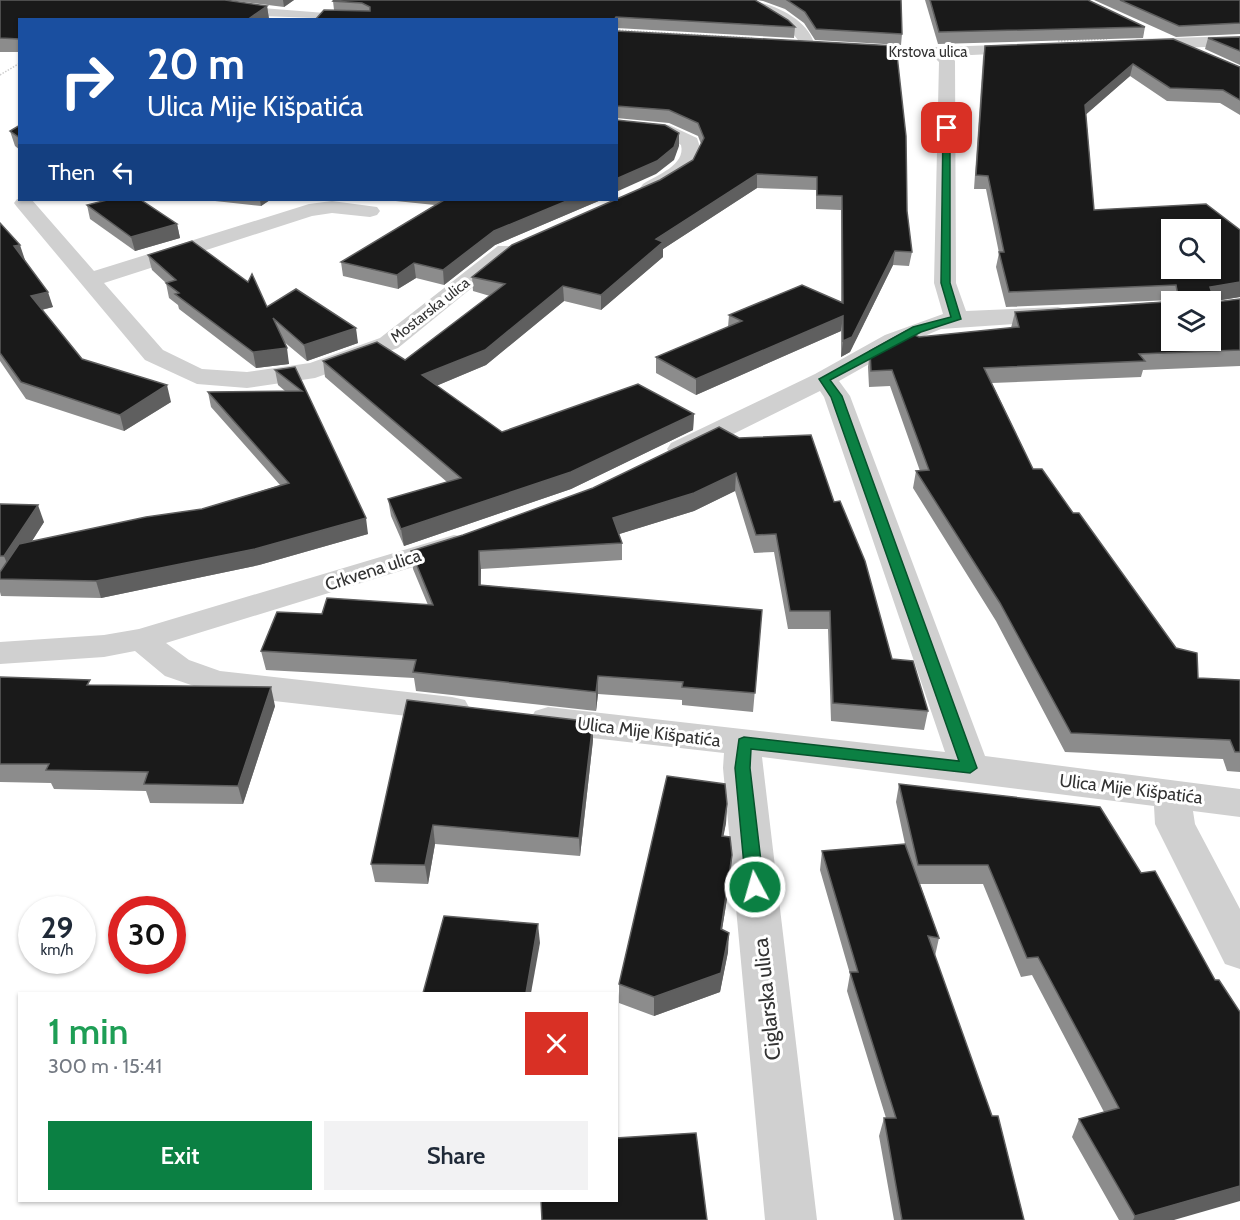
<!DOCTYPE html>
<meta charset="utf-8">
<style>
body{margin:0;font-family:Cabin,sans-serif;background:#f2f2f3;color:#1f2937;height:100vh;display:flex;flex-direction:column;font-size:22px;white-space:nowrap}
*{box-sizing:border-box;margin:0}
p{font-size:20px;color:#747a83}
.icon{flex:none;width:33px;height:33px;fill:none;stroke:currentColor;stroke-width:2;stroke-linecap:round;stroke-linejoin:round}
.map{position:relative;flex:1;overflow:hidden}
.drawer{position:absolute;left:18px;top:992px;width:600px;height:210px;display:flex;flex-direction:column;background:#fff;border-radius:0px;box-shadow:0 2px 4px #0004}
.drawer>*{flex:none}
.top-card{position:absolute;left:18px;top:18px;width:600px;height:183px;border-radius:0px;box-shadow:0 2px 4px #0004;background:#1a4fa0;color:#fff;overflow:hidden}
.buttons{position:absolute;left:1161px;top:219px;display:grid;gap:12px}
.buttons a{display:grid;place-items:center;width:60px;height:60px;border-radius:0px;background:#fff;box-shadow:0 2px 4px #0004;font-size:30px}
.speed{position:absolute;left:18px;top:896px;display:flex;gap:12px;font-size:30px;font-weight:700;text-align:center}
.speed>*{display:grid;place-content:center;width:78px;height:78px;border-radius:50%;background:#fff;box-shadow:0 2px 4px #0004;line-height:1}
.speed small{font-size:15px;font-weight:400}
.speed .limit{border:9px solid #d22;background:#fff;color:#111}
.pin{position:absolute;display:grid;place-items:center;width:51px;height:51px;color:#fff;margin:-26px;border-radius:12px;box-shadow:0 3px 9px #0006}
.me{position:absolute;width:66px;margin:-33px;rotate:354deg;stroke-linejoin:round;filter:drop-shadow(0 0 4px #0008)}
.turn{display:flex;align-items:center;gap:21px;height:126px;padding:0 30px;font-size:27px}
.turn .icon{width:78px;height:78px;stroke-width:2.5}
.turn b{display:block;font-size:42px;line-height:51px}
.then{display:flex;align-items:center;height:57px;padding:0 30px;background:#0003;gap:12px;font-size:22px}
.round{display:grid;place-items:center;flex:none;width:63px;height:63px;border-radius:0px;background:#f2f2f3}
.overview{display:flex;align-items:center;justify-content:space-between;height:102px;padding:0 30px}
h1{font-size:36px;font-weight:600;line-height:45px;color:#1e9e55}
.action{display:flex;gap:12px;margin-top:auto;padding:12px 30px}
.action a{flex:1;height:69px;border-radius:0px;background:#0b8043;color:#fff;font-size:24px;font-weight:600;line-height:69px;text-align:center}
.action a+a{background:#f2f2f3;color:#1f2937}
.map>svg:first-child{display:block}
</style>
<div class="map">
<svg width="1240" height="1220" viewBox="0 0 1240 1220">
<rect width="100%" height="100%" fill="#fff"/>
<g fill="none" stroke-linecap="round" stroke-linejoin="round">
<g stroke="#cdcdcd" stroke-width="1.5" stroke-dasharray="1.5 1.5" stroke-linecap="butt">
<path d="M616,30L754,38"/>
<path d="M1058,41L1107,39"/>
<path d="M0,75L20,63"/>
</g>
<g fill="#d0d0d0" fill-rule="evenodd">
<path d="M175,0H210L262,8L363,16L370,20L262,16L182,4Z"/>
<path d="M741,0C767,0 810,18 815,47L812,50H802L798,40L789,29Z"/>
<path d="M1240,36V46L1137,49L1129,44L1137,39Z"/>
<path d="M1028,44L1036,49L1034,52L951,56L955,61L956,283L966,311L1058,307L1066,309L1070,314L1066,319L1058,321L941,329L903,345L839,381L850,396L985,756L1240,789V817L1193,811L1195,824L1240,909V969L1225,964L1155,824L1154,806L762,757L817,1220H765L723,768L724,753L548,733L535,729L530,720L535,711L548,707L945,752L824,397L820,391L691,455L681,457L671,455L667,449L671,443L815,374L885,335L943,314L934,283L939,62L934,57L852,55L846,53L844,50L846,47L912,48Z"/>
<path d="M616,120L669,125L697,138L701,150L691,171L657,192H643L640,188L643,184C657,175 686,165 681,145L665,135L616,130Z"/>
<path d="M17,199L32,200L94,271L309,204L332,201L377,207L380,211L377,215L370,217L332,213L312,216L104,283L163,350L202,369L247,372L310,363L380,338L498,246H514L517,251L398,348L315,378L247,388L197,384L145,360L17,207L14,203Z"/>
<path d="M454,535L465,537L469,544L465,551L166,643L189,660L220,671L452,697L465,700L470,709L465,718L452,721L220,695L165,676L135,651L104,657L0,664V642L104,635L139,629Z"/>
</g>
</g>
<g fill="#8c8c8c">
<path d="M0,0L267,6L269,19L267,20H20V52H0Z"/>
<path d="M227,0H294L284,7Z"/>
<path d="M757,0H901L902,34L901,45L815,40L804,23L785,9L763,1Z"/>
<path d="M925,0H1088L1145,27L1143,38L938,44Z"/>
<path d="M1094,0H1240V34L1176,37Z"/>
<path d="M333,1L795,27L794,38L616,28V20H315L334,10Z"/>
<path d="M616,31L907,211L912,252L909,266L893,265L850,352L841,357V331L696,395L656,373V357L728,327L729,315L841,302V210L816,209V190L757,188L663,249V257L601,310L564,301L486,365L436,386L502,432L694,414L693,430L571,489L404,546L391,516L388,499L447,482L325,377L323,361L405,360L490,296L473,291L472,277L660,180L693,160L701,144L698,136L669,123L616,118Z"/>
<path d="M1240,37V65L1205,49L1208,38Z"/>
<path d="M985,46L1240,67V115L1220,103L1167,101L1130,76L1086,114L1094,210L1240,230V298V297L1215,301V302L1240,299V366L1143,370L1141,377L992,383L1033,469L1073,513L1198,678L1240,680V772L1227,771L1223,759L1065,752L996,621L913,488L916,471H920L890,386L869,387L868,367L870,351L919,337L1011,328L1015,312L1172,301V300L1006,307L996,267L999,253L986,189H974L983,57Z"/>
<path d="M20,125V150L15,146L10,131Z"/>
<path d="M206,200H270L261,206Z"/>
<path d="M386,200H601L495,245L444,285L416,278L398,289L343,276L341,262L435,205Z"/>
<path d="M87,205L177,224L180,238L135,251L90,219Z"/>
<path d="M0,223L25,260L53,307L42,310L82,359L171,402L124,431L26,399L0,361Z"/>
<path d="M148,255L267,307L358,343L307,361L283,341L289,364L256,368L179,309L178,305L169,298L166,283L152,270Z"/>
<path d="M295,367L368,534L259,565L101,598L1,596L0,592V504L44,522L32,541L202,509L280,485L211,407L208,392L285,391L278,385L275,370Z"/>
<path d="M719,427L834,502L892,659L928,711L924,730L831,721L828,629H788L774,552L754,553L735,491L694,511L619,534L622,543V560L481,569V585L762,610L753,712L682,705V700L598,694L596,711L416,691L414,678L266,670L261,651L322,614L428,605L413,569L411,551L463,535L593,488Z"/>
<path d="M0,677L92,685L275,706L243,804L150,803L146,791L54,789L51,783L0,782Z"/>
<path d="M593,722V740L580,856L435,844L428,884L375,882L371,864Z"/>
<path d="M899,784L1100,807L1174,1220H1119L1072,1137L1079,1119L1104,1112L1032,975L1021,977L983,884H920L939,938L935,956L1024,1220H894L879,1136L884,1118H886L847,991L850,974L820,870L822,851L905,844L896,802Z"/>
<path d="M727,804L726,823L723,836L731,874L722,930L728,952L720,992L654,1016L619,1003V984Z"/>
</g>
<g fill="#5f5f5f">
<path d="M283,0H294L284,7Z"/>
<path d="M267,6L269,19L267,20H247Z"/>
<path d="M1133,64L1130,76L1082,118L1085,105Z"/>
<path d="M679,133V146L674,160L656,174L616,192V179Z"/>
<path d="M757,174V188L663,249V257L601,310V295L656,239Z"/>
<path d="M260,200H270L261,206Z"/>
<path d="M569,200H601L495,245L444,285L443,270L494,231Z"/>
<path d="M177,224L180,238L135,251L131,237Z"/>
<path d="M20,245L25,260L19,261L14,246Z"/>
<path d="M895,251L893,265L850,352L841,357L843,341Z"/>
<path d="M414,263L416,278L398,289L397,275Z"/>
<path d="M1240,282V297L1210,302V287Z"/>
<path d="M563,286L564,301L486,365L424,391L422,375Z"/>
<path d="M48,292L53,307L36,311L31,296Z"/>
<path d="M843,316L841,331L696,395V379Z"/>
<path d="M356,328L358,343L307,361L304,345Z"/>
<path d="M287,348L289,364L256,368L253,352Z"/>
<path d="M167,385L171,402L124,431L120,415Z"/>
<path d="M694,414L693,430L571,489L404,546L401,529Z"/>
<path d="M736,473L735,491L694,511L613,536V518Z"/>
<path d="M38,505L44,522L11,574L4,556Z"/>
<path d="M366,518L368,534L259,565L101,598L96,581Z"/>
<path d="M479,551L481,569L480,603L479,585Z"/>
<path d="M598,676V694L596,711V692Z"/>
<path d="M271,687L275,706L243,804L238,786Z"/>
<path d="M593,722V740L580,856L579,838Z"/>
<path d="M727,804L726,823L720,855L722,836Z"/>
<path d="M433,825L435,844L428,884L425,865Z"/>
<path d="M732,855L731,874L719,948L721,929Z"/>
<path d="M538,924L540,943L531,993H526Z"/>
<path d="M729,933L728,952L720,992L654,1016V997Z"/>
<path d="M1240,1186V1201L1174,1220H1133L1135,1216Z"/>
</g>
<g fill="#1a1a1a" stroke="#5f5f5f" stroke-width="1.5" fill-rule="evenodd">
<path d="M0,0H225L267,6L247,20H20V39L0,38Z"/>
<path d="M334,0H755L788,20L795,27L616,17L614,20H315L324,10L370,11V7L362,3L333,1Z"/>
<path d="M787,0H901L902,34L816,29L805,12Z"/>
<path d="M930,0H1088L1145,27L939,32Z"/>
<path d="M1120,0H1240V23L1179,26Z"/>
<path d="M616,31L896,46L906,136L907,211L912,252L895,251L852,337L843,341V316L696,379L656,357L742,321L729,315L802,285L843,303L842,196L817,195V177L757,174L656,239L663,242L601,295L563,286L485,350L422,375L502,432L638,384L694,414L571,472L401,529L388,499L461,478L323,361L377,342L405,360L505,284L472,277L512,245L660,180L693,160L704,138L698,123L669,110L616,106Z"/>
<path d="M1240,37V51L1208,38Z"/>
<path d="M1173,39L1240,67V100L1223,90L1170,88L1133,64L1085,105L1094,210L1206,204L1240,230V282L1210,287L1215,302L1240,299V350L1139,354L1145,361L984,368L1033,469H1042L1073,513H1079L1176,648L1197,653L1198,678L1240,680V752H1235L1230,740L1071,733L1000,603L916,471L929,470L892,370L871,371L870,351L906,331L919,337L1019,327L1015,312L1179,301L1176,285L1009,292L999,252H1004L988,176L976,175L985,46ZM1172,230H1210V268H1172ZM1172,302H1210V340H1172Z"/>
<path d="M616,120L665,125L679,133L674,147L657,161L616,179Z"/>
<path d="M20,125V138L10,131Z"/>
<path d="M107,200H141L177,224L131,237L87,205Z"/>
<path d="M444,200H569L494,231L443,270L414,263L397,275L341,262Z"/>
<path d="M0,223L20,245L14,246L48,292L31,296L82,359L167,385L120,415L21,382L0,353Z"/>
<path d="M192,241L248,282L252,274L267,307L296,289L356,328L304,345L273,318L287,348L253,352L175,294L179,293L166,283L176,280L148,255Z"/>
<path d="M295,367L366,518L255,549L96,581L0,579V572L19,544L146,517L202,509L289,483L208,392L302,391L275,370Z"/>
<path d="M719,427L739,438L811,435L834,502L840,501L865,561L892,659L913,661L928,711L833,703L830,611H790L776,534L756,535L736,473L694,493L613,518L622,543L479,551V585L762,610L755,693L682,687L683,682L598,676L596,692L413,672L416,660L261,651L277,612L322,614L327,598L433,605L411,551L463,535L593,488Z"/>
<path d="M0,504L38,505L4,556H0Z"/>
<path d="M0,677L90,680L87,685L271,687L238,786L144,784L148,772L46,770L49,764H0Z"/>
<path d="M407,700L593,722L579,838L433,825L425,865L371,864Z"/>
<path d="M667,776L725,784L727,804L722,836L730,837L732,855L721,929L729,933L721,973L654,997L619,984Z"/>
<path d="M899,784L1100,807L1141,873L1155,871L1215,980H1219L1240,1012V1186L1135,1216L1079,1119L1119,1108L1038,957L1027,958L988,865H918Z"/>
<path d="M905,844L939,938L928,936L992,1116H998L1024,1220H902L884,1118H896L850,972H858L822,851Z"/>
<path d="M444,916L538,924L526,993H423Z"/>
<path d="M696,1133L707,1220H542L541,1200H616V1138Z"/>
</g>
<path fill="#0b8043" stroke="#07532c" stroke-width="1.5" d="M947,126L950,128V283L961,319L921,332L830,380L842,396L977,768L970,773L751,749L750,768L764,887L761,892H749L746,887L735,768L739,739L744,737L959,761L831,397L819,379L913,327L951,317L941,283L943,128Z"/>
<g text-anchor="middle" stroke-width="6" stroke-linejoin="round" paint-order="stroke">
<g font-size="15" fill="#333" stroke="#fff">
<text x="928" y="57">Krstova ulica</text>
<text transform="translate(430 310) rotate(-38)" y="5">Mostarska ulica</text>
</g>
<g font-size="18" fill="#333" stroke="#fff">
<text transform="translate(373 570) rotate(-18)" y="6">Crkvena ulica</text>
<text transform="translate(649 732) rotate(7)" y="6">Ulica Mije Kišpatića</text>
<text transform="translate(1131 789) rotate(7)" y="6">Ulica Mije Kišpatića</text>
</g>
<g font-size="21" fill="#333" stroke="#fff">
<text transform="translate(767 999) rotate(-96)" y="7">Ciglarska ulica</text>
</g>
</g>
</svg>
<div class="buttons">
<a><svg class="icon" aria-label="search" viewBox="0 0 24 24"><circle cx="10" cy="10" r="6"/><path d="M15 15l6 6"/></svg></a>
<a><svg class="icon" aria-label="layers" viewBox="0 0 24 24"><path d="M12 4l9 5-9 5-9-5zM3 14l9 5 9-5"/></svg></a>
</div>
<div class="speed"><div>29<small>km/h</small></div><div class="limit">30</div></div>
<div class="pin" style="left:947px;top:128px;background:#d93025"><svg class="icon" aria-label="arrive" viewBox="0 0 24 24"><path d="M6 21V4h12l-3 4 3 4H6"/></svg></div>
<svg class="me" style="left:755px;top:887px" viewBox="-20 -20 40 40"><circle r="17" fill="#0b8043" stroke="#fff" stroke-width="3"/><path d="M0-11L8 9 0 5-8 9z" fill="#fff"/></svg>
<div class="top-card">
<div class="turn"><svg class="icon" aria-label="right" viewBox="0 0 24 24"><path d="M7 20v-9h11M14 6l5 5-5 5"/></svg><div><b>20 m</b>Ulica Mije Kišpatića</div></div>
<div class="then">Then<svg class="icon" aria-label="left" viewBox="0 0 24 24"><path d="M17 20v-9H6M10 6l-5 5 5 5"/></svg></div>
</div>
<section class="drawer">
<div class="overview"><div><h1>1 min</h1><p>300 m · 15:41</p></div><a class="round" style="background:#d93025;color:#fff"><svg class="icon" aria-label="close" viewBox="0 0 24 24"><path d="M6 6l12 12M18 6L6 18"/></svg></a></div>
<div class="action"><a>Exit</a><a>Share</a></div>
</section>
</div>
